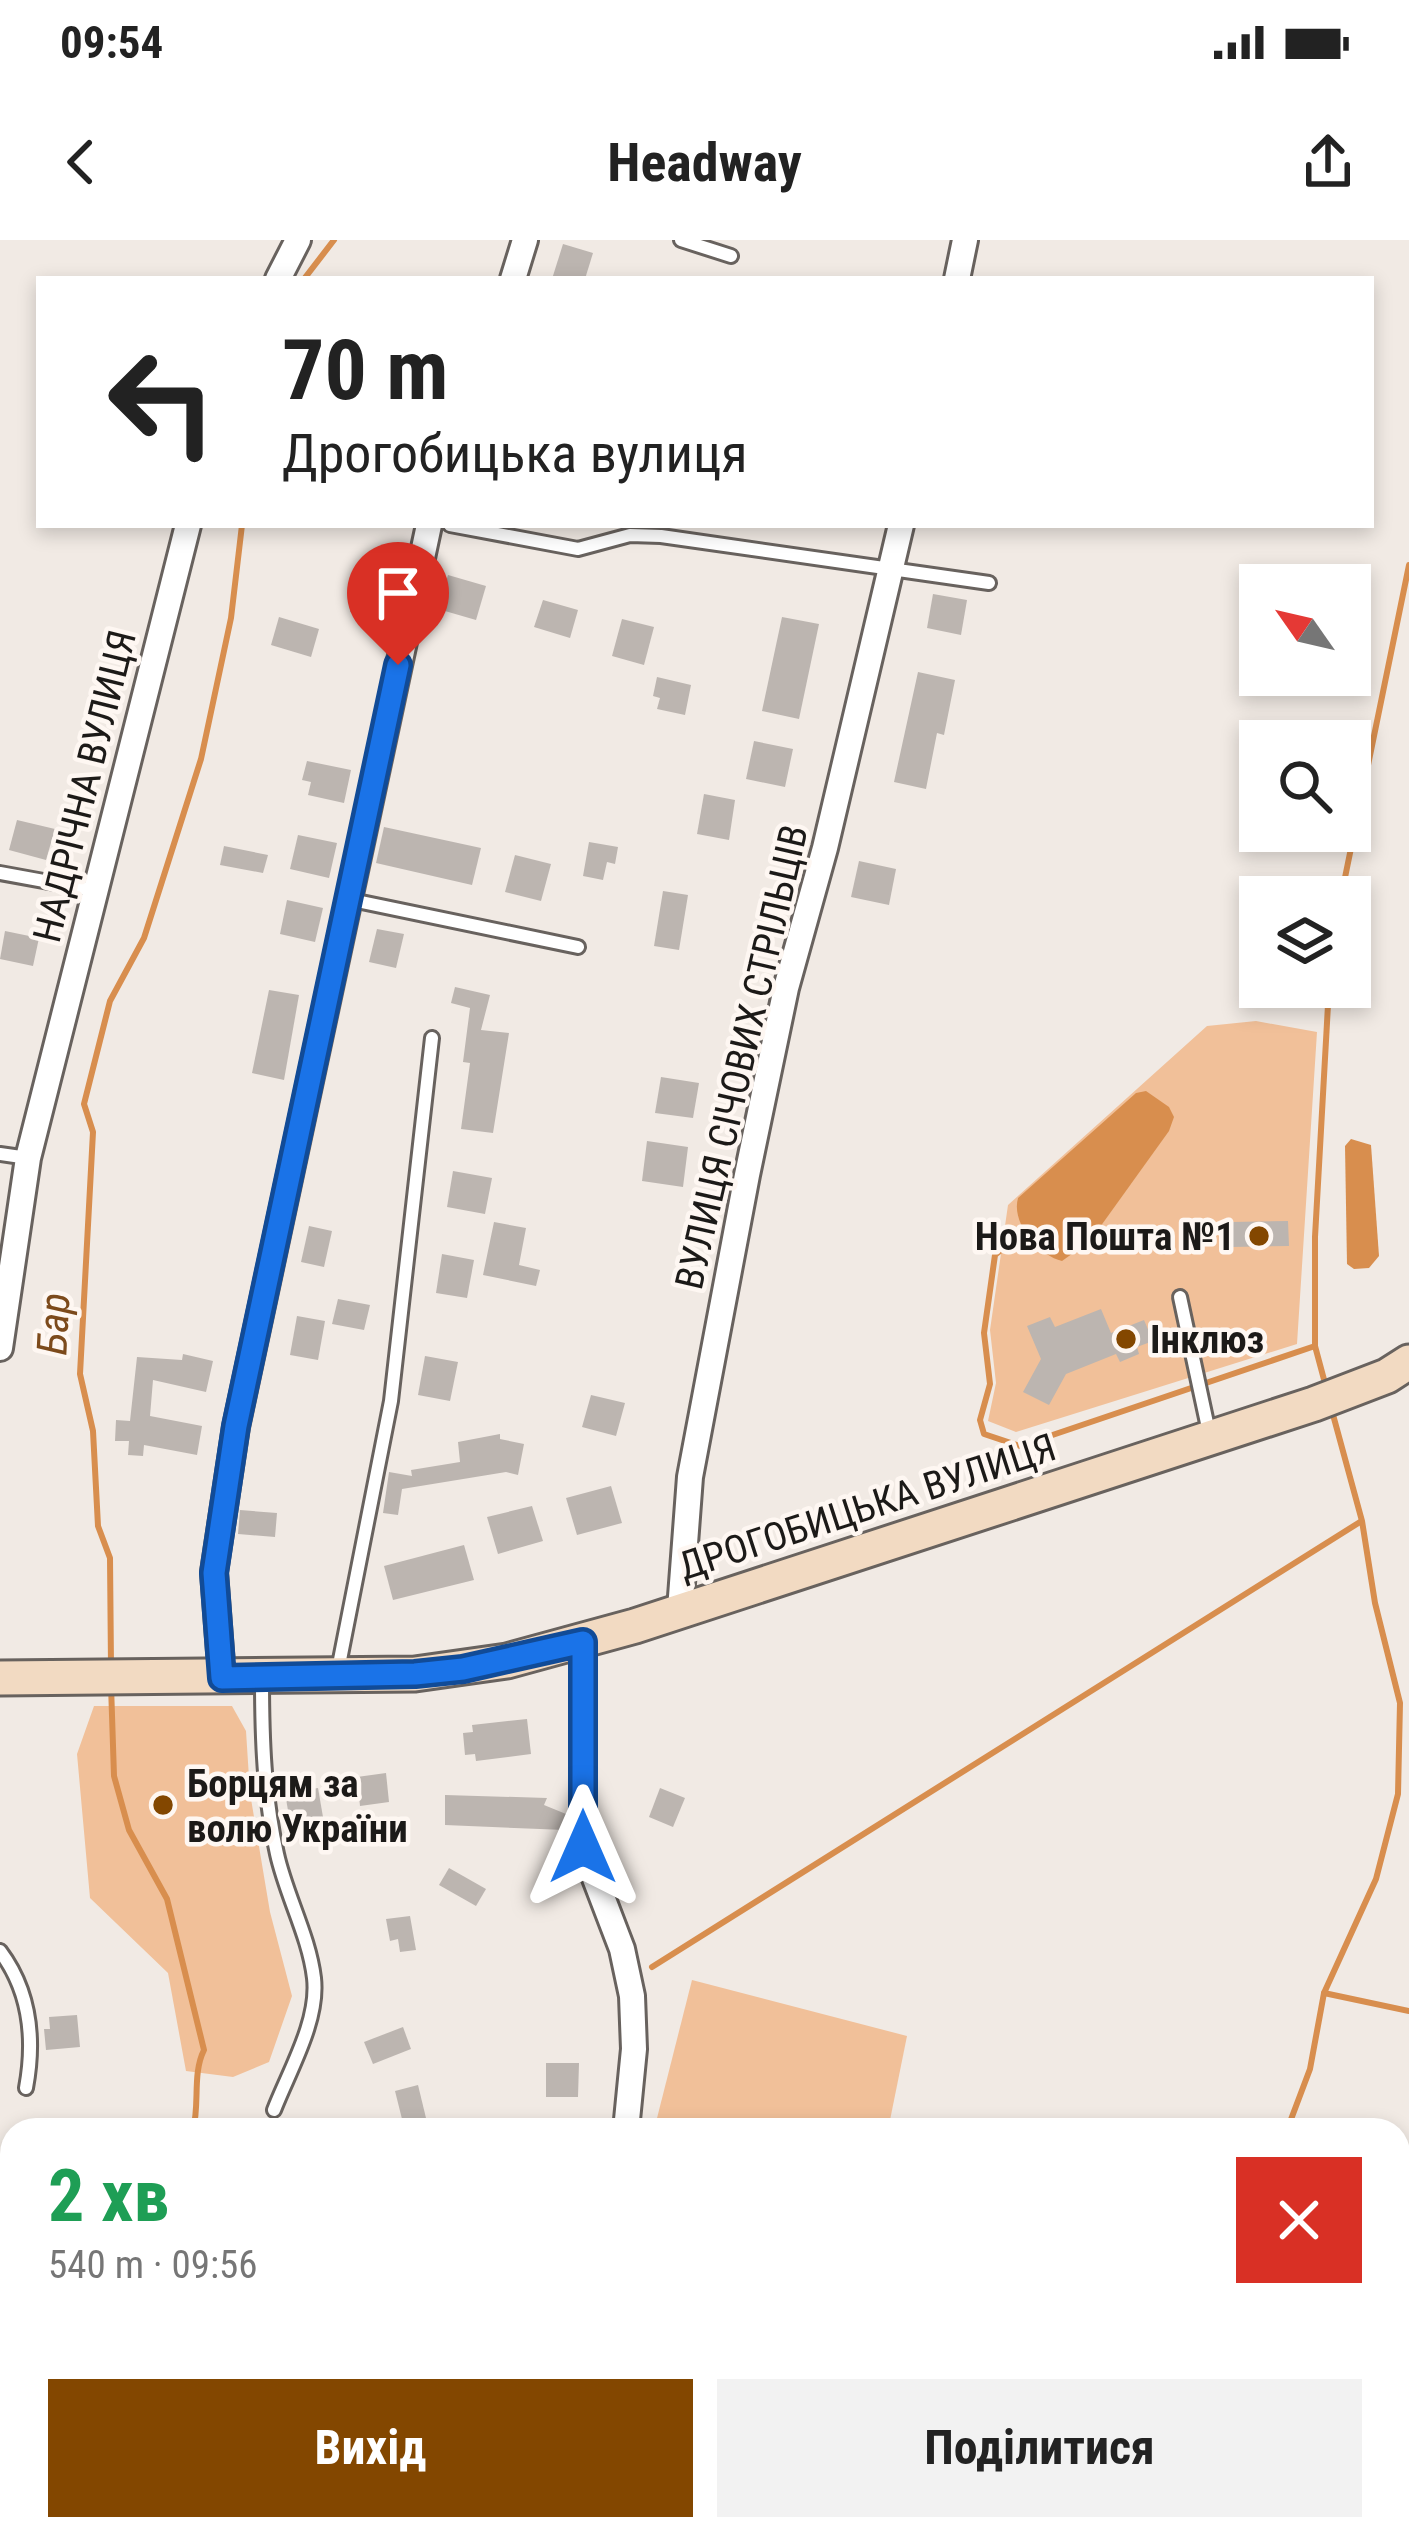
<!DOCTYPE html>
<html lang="uk">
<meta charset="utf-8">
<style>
body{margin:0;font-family:"Roboto Condensed",sans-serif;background:#f2f2f2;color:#222;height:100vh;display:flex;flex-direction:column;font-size:45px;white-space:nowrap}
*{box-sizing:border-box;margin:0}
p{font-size:39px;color:#767676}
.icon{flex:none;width:66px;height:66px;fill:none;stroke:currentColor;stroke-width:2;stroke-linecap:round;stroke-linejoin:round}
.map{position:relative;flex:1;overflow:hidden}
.side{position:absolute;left:0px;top:1878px;width:1410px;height:423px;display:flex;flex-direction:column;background:#fff;border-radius:36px 36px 0 0;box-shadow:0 6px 18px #0003}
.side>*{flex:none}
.banner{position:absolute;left:36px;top:36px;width:1338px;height:252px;border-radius:0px;box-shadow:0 6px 18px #0003;background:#fff;color:#222;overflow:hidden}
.needle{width:78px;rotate:304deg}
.fabs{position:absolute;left:1239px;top:324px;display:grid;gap:24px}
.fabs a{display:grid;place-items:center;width:132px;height:132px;border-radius:0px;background:#fff;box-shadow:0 6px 18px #0003;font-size:60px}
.pin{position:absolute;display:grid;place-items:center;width:102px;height:102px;color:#fff;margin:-123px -51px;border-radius:50% 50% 50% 0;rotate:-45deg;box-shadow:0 0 12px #0007}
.pin .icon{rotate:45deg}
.me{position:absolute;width:132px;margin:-66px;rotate:0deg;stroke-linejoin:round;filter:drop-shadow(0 0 9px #0008)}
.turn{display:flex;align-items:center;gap:42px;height:252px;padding:0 48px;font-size:54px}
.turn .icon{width:156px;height:156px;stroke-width:2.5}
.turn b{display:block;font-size:84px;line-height:102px}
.round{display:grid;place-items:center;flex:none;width:126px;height:126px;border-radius:0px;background:#f2f2f2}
.head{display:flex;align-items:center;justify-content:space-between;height:204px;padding:0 48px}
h1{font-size:72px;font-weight:700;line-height:90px;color:#1e9e55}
.action{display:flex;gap:24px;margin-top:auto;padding:24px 48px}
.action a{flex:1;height:138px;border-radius:0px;background:#834700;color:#fff;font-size:48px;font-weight:700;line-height:138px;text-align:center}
.action a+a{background:#f2f2f2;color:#222}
.status{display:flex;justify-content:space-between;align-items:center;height:84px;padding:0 60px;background:#fff;direction:ltr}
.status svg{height:33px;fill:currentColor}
header{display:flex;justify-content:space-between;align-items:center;height:156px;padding:0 48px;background:#fff;font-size:54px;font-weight:700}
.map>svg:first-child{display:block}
</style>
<div class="status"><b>09:54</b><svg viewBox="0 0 49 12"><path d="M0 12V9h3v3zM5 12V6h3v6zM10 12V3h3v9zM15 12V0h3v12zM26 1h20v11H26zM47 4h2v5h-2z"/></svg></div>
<header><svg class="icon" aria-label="back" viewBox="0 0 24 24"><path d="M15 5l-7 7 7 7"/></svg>Headway<svg class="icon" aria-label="share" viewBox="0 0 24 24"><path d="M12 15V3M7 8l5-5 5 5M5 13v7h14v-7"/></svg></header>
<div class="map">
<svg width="1409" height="2300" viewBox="0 0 1409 2300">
<rect width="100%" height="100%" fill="#f1eae4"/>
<g fill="#f1c099">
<path d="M1256,781L1317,792L1297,1104L1016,1192L988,1181L996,1143L990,1090L1008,965L1207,786Z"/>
<path d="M94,1466H232L246,1491L250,1553L270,1672L292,1756L269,1822L233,1837L186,1831L168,1733L90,1658L77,1514Z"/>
<path d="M692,1740L907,1796L888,1890H654Z"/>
</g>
<g fill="#d88e4e">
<path d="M1146,851L1169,867L1174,877L1169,891L1090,1001L1062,1021C1038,1015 1011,983 1018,958L1136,853Z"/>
<path d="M1351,899L1371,905L1379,1016L1369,1028L1354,1029L1347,1024L1345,906Z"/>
</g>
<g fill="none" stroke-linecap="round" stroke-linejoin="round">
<g stroke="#d88e4e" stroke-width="6">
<path d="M304,39L334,0"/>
<path d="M1341,657L1409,325"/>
<path d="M1025,990L995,1015L984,1093L990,1144L980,1180L984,1194L1020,1206L1315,1106"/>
<path d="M1326,1147L1315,1106V997L1329,747"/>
<path d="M111,1426L110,1318L98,1286L93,1191L80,1134L93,892L84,864L110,761L144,698L201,519L231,378L242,285"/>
<path d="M111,1445L114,1536L129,1590L167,1659L204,1810C192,1834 200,1864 193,1890"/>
<path d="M652,1727L1360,1282"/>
<path d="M1324,1753L1409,1771"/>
<path d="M1287,1890L1310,1829L1324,1753L1376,1639L1398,1554L1400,1463L1375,1363L1362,1281L1332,1171"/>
<path d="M1222,2289L1225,2300"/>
<path d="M192,2300L201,2289"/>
<path d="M573,2300L580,2289"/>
<path d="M1047,2300L1059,2289"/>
</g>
</g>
<g fill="#bcb5b0">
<path d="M563,4L593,13L585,39H552Z"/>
<path d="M358,335L391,342L383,379L350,372Z"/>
<path d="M448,335L486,346L476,380L438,369Z"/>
<path d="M933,354L967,360L961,395L927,388Z"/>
<path d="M543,360L578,370L570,398L534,387Z"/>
<path d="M279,377L319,389L311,417L271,405Z"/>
<path d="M782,377L819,384L799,479L762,471Z"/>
<path d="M622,379L654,387L644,425L612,416Z"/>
<path d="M918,432L955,440L944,495L937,493L926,549L894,542Z"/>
<path d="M657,437L691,445L685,475L657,469L660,458L653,456Z"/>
<path d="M754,501L793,509L785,547L746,539Z"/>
<path d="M307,521L351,530L344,563L308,555L311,542L302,540Z"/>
<path d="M704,554L735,560L729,600L697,594Z"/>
<path d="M17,580L55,589L46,620L9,610Z"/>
<path d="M384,587L481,608L472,645L376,623Z"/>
<path d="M298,595L337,603L329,638L290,629Z"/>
<path d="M589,602L618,607L615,624L607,622L603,640L583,636Z"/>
<path d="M224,606L268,615L263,633L220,625Z"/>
<path d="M515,615L551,624L541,661L505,652Z"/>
<path d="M859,621L896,629L889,665L851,657Z"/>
<path d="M663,651L688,655L679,710L654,706Z"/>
<path d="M287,660L323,668L315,702L280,694Z"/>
<path d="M377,689L404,694L396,728L369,722Z"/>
<path d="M5,691L39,698L33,726L0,719Z"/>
<path d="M455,747L490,755L481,790L509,793L493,893L461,889L470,823L463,822L470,768L451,763Z"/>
<path d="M269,750L299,755L284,840L252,833Z"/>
<path d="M661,837L699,843L693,878L655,873Z"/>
<path d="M647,901L688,907L683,947L642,941Z"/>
<path d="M453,931L492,938L485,974L447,967Z"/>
<path d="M1288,981L1289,1006L1232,1007L1231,982Z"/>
<path d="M494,982L526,988L519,1025L540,1030L536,1046L483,1035Z"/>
<path d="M309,986L332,991L324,1027L301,1022Z"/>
<path d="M442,1014L474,1020L467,1058L436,1053Z"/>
<path d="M338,1059L370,1065L364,1090L332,1084Z"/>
<path d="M1101,1069L1111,1093L1144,1080L1153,1101L1137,1107L1139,1114L1120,1122L1116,1114L1066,1134L1049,1165L1023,1152L1041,1119L1027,1086L1050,1077L1055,1087Z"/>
<path d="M297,1076L325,1081L318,1120L290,1115Z"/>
<path d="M183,1114L213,1121L206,1152L153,1140L150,1176L202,1186L197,1215L144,1205L143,1216L128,1215L129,1201H115L116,1180L130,1181L137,1117L182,1120Z"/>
<path d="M425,1116L458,1122L450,1161L418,1155Z"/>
<path d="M591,1155L625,1163L616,1196L582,1187Z"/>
<path d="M500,1194V1199L524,1204L518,1235L506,1232L402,1249L398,1275L383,1273L389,1232L412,1236L411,1230L460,1222L458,1202Z"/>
<path d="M611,1246L622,1283L577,1295L566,1258Z"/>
<path d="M532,1266L543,1301L498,1314L487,1277Z"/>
<path d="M240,1270L277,1273L275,1297L238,1294Z"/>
<path d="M464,1305L474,1340L393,1360L384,1326Z"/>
<path d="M527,1479L531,1514L476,1521L475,1514L465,1515L463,1493L473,1492L472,1485Z"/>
<path d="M386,1533L389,1562L360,1566L357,1537Z"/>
<path d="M318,1548L323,1577L290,1582L285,1553Z"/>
<path d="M660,1548L685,1558L673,1587L649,1577Z"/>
<path d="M445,1555L547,1558L544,1565L566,1574L565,1590L445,1585Z"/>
<path d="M449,1628L486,1649L476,1666L439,1645Z"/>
<path d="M410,1676L416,1710L400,1712L398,1699L390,1701L386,1679Z"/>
<path d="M77,1775L80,1807L46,1810L44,1789H50L49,1777Z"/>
<path d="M403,1787L411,1809L373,1824L364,1802Z"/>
<path d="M546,1823H579L578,1857H546Z"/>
<path d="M418,1845L426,1878L403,1883L395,1851Z"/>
</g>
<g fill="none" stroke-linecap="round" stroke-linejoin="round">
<g stroke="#68625e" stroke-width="18">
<g id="service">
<path d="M681,0L731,16"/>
<path d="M450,285L578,309L630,295L661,296L989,343"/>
<path d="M0,633L93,650"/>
<path d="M347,659L578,707"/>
<path d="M0,914L28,918"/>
<path d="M1180,1057L1210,1197"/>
<path d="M338,1430L391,1161L432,798"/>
<path d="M262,1439C262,1499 264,1556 277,1614C286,1655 309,1696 314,1738C319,1781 289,1831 274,1870"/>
<path d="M0,1711C30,1751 35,1799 26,1848"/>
<path d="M0,2072L12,2077"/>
</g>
</g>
<g stroke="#68625e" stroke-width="30">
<g id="minor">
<path d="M278,39L298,0"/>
<path d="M513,39L525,0"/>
<path d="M957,39L965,0"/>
<path d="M0,1108L28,918L188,285"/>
<path d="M680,1370L690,1237L747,935L786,748L825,608L901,285"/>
<path d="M583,1402V1607L622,1709L632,1756L634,1809L626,1890"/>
<path d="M222,1438L214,1332L236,1187L429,285"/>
<path d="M553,2300L562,2289"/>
</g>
</g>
<g stroke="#68625e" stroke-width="39">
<path id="secondary" d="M0,1438L415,1434L507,1421L635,1386L1314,1164L1387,1136L1409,1122"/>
</g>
<use href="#service" stroke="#fff" stroke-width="12"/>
<use href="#minor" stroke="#fff" stroke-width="24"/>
<use href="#secondary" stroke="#f2dac2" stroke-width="33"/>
</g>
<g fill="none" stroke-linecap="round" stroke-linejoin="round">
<g stroke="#114b97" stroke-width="30">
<path id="route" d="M398,425L236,1186L214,1333L222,1438L415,1434L463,1429L583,1402V1607"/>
</g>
<use href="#route" stroke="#1a73e8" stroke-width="21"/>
</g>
<g fill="#834700" stroke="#fef7f2" stroke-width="4.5">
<circle cx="1259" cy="996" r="12"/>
<circle cx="1126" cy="1099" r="12"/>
<circle cx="163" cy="1565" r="12"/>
</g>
<g text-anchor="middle" stroke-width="9" stroke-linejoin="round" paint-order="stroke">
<g font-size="39" fill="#1c1a18" stroke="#fef7f2">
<text transform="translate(84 546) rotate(-76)" y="14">НАДРІЧНА ВУЛИЦЯ</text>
<text transform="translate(741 817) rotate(-77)" y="14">ВУЛИЦЯ СІЧОВИХ СТРІЛЬЦІВ</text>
<text transform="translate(867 1266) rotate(-18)" y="14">ДРОГОБИЦЬКА ВУЛИЦЯ</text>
</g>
<g font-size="39" font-weight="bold" fill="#1c1a18" stroke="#fef7f2" text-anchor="start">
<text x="1235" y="1010" text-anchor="end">Нова Пошта №1</text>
<text x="1150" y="1113">Інклюз</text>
<text x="187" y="1557">Борцям за<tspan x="187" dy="45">волю України</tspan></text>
</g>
<g font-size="42" font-style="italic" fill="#7c4a1b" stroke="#fef7f2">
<text transform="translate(53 1084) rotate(-87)" y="15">Бар</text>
</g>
</g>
</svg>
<div class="fabs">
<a><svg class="needle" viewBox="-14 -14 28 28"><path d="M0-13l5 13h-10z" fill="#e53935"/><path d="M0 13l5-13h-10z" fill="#767676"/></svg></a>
<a><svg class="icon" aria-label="search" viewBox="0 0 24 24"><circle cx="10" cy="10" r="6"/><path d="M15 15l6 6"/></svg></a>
<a><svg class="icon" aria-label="layers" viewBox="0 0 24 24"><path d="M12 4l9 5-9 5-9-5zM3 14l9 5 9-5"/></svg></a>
</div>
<div class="pin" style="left:398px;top:425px;background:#d93025"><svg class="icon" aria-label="arrive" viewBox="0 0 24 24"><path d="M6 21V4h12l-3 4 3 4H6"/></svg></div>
<svg class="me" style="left:583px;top:1607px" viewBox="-20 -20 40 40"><path d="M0-17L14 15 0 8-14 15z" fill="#1a73e8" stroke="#fff" stroke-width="4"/></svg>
<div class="banner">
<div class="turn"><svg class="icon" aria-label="left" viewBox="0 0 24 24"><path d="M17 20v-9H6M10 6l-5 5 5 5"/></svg><div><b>70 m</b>Дрогобицька вулиця</div></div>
</div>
<section class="side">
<div class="head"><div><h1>2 хв</h1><p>540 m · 09:56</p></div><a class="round" style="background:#d93025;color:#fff"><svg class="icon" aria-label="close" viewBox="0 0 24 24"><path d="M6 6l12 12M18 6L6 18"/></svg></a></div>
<div class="action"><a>Вихід</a><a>Поділитися</a></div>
</section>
</div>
